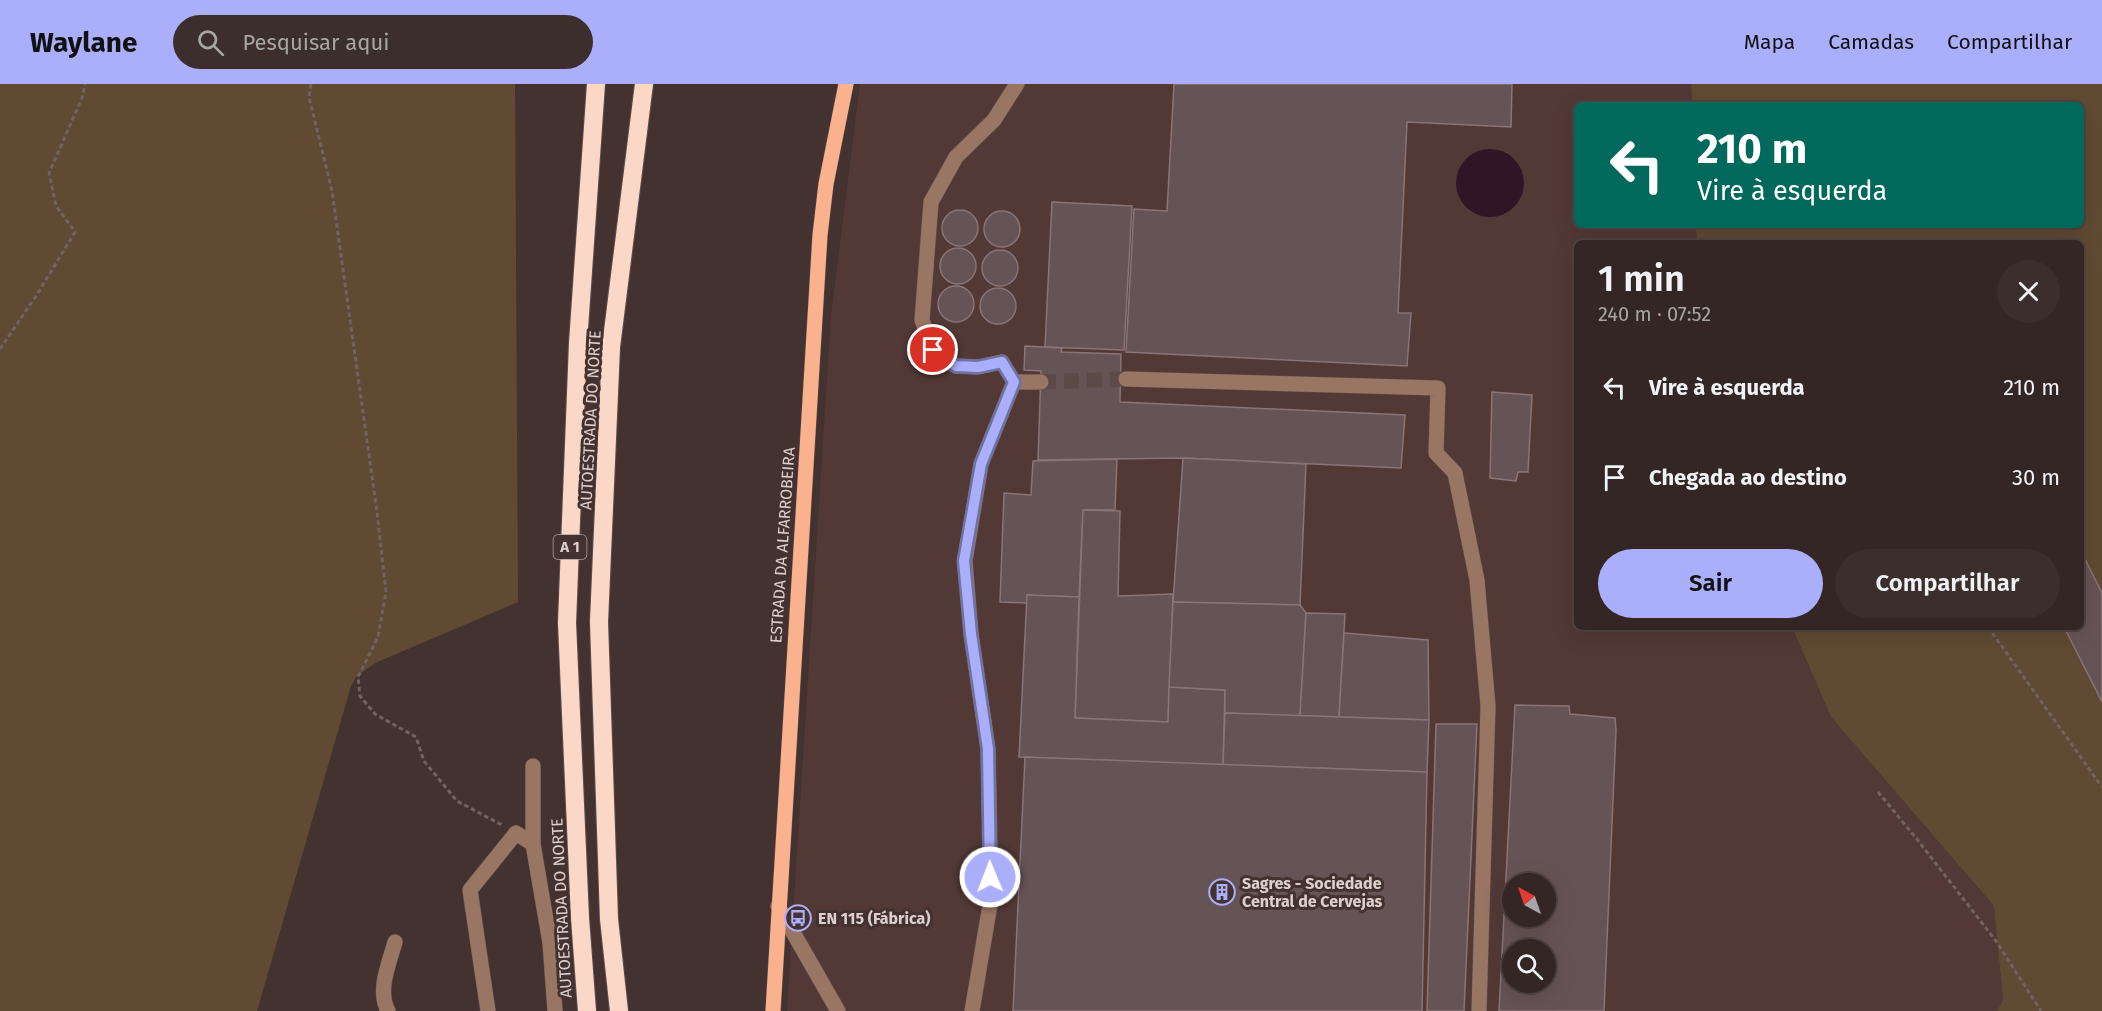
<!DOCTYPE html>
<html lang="pt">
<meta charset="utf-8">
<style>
body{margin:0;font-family:"Fira Sans",sans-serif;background:#3b2e2c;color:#f1f3f6;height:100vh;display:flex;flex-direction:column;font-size:22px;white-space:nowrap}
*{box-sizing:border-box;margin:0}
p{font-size:20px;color:#a9a5a6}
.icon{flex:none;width:33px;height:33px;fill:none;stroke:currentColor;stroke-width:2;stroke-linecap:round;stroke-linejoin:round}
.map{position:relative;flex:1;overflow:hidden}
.drawer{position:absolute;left:1574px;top:156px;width:510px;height:390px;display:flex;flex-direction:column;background:#332624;border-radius:9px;box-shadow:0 6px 24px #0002,0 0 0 2px #4e4341}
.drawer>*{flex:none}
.hud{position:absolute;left:1574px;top:18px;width:510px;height:126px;border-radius:9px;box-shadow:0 6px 24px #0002,0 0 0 2px #4e4341;background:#00695c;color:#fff;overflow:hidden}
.needle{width:39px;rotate:320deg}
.buttons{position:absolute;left:1502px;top:789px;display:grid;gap:12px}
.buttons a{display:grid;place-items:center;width:54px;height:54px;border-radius:50%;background:#332624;box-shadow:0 6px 24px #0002,0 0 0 2px #4e4341;font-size:30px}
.pin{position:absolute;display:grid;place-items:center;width:51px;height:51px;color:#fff;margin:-26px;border:3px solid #fff;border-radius:50%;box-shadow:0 2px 6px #0007}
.me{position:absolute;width:66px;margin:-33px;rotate:359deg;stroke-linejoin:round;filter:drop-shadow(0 0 4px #0008)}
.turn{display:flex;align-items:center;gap:21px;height:126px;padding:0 24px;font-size:27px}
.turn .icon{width:78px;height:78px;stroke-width:2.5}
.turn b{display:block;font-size:42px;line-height:51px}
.round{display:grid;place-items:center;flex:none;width:63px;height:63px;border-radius:32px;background:#3b2e2c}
.summary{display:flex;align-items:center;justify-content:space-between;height:102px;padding:0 24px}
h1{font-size:36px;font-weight:600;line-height:45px}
.cta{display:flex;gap:12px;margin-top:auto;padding:12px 24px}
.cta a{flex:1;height:69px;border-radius:36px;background:#abaffb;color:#111;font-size:24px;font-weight:600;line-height:69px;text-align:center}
.cta a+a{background:#3b2e2c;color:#f1f3f6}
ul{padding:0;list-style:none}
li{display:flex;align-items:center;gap:18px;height:90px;padding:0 24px}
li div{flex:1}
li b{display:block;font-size:22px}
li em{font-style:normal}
header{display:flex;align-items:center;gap:36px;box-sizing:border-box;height:84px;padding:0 30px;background:#abaffb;color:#111}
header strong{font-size:28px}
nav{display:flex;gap:33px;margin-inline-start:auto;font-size:21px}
.search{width:420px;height:54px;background:#3b2e2c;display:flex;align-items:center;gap:15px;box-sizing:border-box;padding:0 21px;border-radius:33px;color:#a9a5a6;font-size:22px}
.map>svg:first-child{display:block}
</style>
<header>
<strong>Waylane</strong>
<div class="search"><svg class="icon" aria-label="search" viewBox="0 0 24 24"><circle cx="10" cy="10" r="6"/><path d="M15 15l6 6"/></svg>Pesquisar aqui</div>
<nav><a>Mapa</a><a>Camadas</a><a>Compartilhar</a></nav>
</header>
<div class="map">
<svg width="2102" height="927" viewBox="0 0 2102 927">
<rect width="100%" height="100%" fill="#443230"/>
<path fill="#523936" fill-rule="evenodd" d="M860,0H1691L1692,21H1576V141H1696L1697,159H1576V543H1792L1831,633L1994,822L2003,916L1997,927H787L831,232ZM1512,800H1545V832H1512ZM1512,866H1545V898H1512Z"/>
<g fill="#604a33">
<path d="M0,0H515L518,518L375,579L356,593L351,602L257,927H0Z"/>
<path d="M1691,0H2102V927H1997L2003,916L1994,822L1831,633L1792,543H2080V159H1697L1696,141H2080V21H1692Z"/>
</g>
<circle fill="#311426" cx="1490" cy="99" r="34"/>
<g fill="#665356" stroke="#897478" stroke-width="1.5" fill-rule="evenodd">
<path d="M1174,0H1512L1511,43L1407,38L1398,229H1411L1407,282L1126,268L1134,125L1167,127Z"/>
<path d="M1052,118L1132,122L1124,266L1045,263Z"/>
<circle cx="960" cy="144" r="18"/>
<circle cx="1002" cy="145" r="18"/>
<circle cx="958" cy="182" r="18"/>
<circle cx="1000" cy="184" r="18"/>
<circle cx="956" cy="220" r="18"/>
<circle cx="998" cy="222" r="18"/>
<path d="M1025,262L1062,264L1061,268L1121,270L1120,318L1405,331L1401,384L1183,374L1038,376L1041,287L1024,286Z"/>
<path d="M1492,308L1532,311L1528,388H1518L1516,397L1490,394Z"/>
<path d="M1183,374L1306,380L1300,521L1173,518Z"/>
<path d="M1117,375L1115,426H1083L1079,513L1027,511V519L1000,518L1004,409L1031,411L1033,377Z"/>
<path d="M1083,426L1120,427L1118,512L1173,510L1168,638L1075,634Z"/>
<path d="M2085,475L2102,509V618L2064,543H2080V477Z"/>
<path d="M1027,511L1079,513L1075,634L1168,638L1169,603L1225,606L1223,681L1019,673Z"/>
<path d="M1173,518L1300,521L1306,529L1300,632L1225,629V606L1169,603Z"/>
<path d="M1306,529L1345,530L1339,633L1300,632Z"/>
<path d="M1344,549L1428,556L1429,636L1339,633Z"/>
<path d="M1515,621L1569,622L1570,630L1615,634L1616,646L1604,927H1499ZM1512,800H1545V832H1512ZM1512,866H1545V898H1512Z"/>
<path d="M1225,629L1429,636L1427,688L1223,681Z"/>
<path d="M1436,640H1477L1464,927H1427Z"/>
<path d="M1025,673L1427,688L1422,927H1013Z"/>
</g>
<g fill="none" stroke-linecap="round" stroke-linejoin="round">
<path stroke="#5b4a48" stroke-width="15" stroke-dasharray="15 8" stroke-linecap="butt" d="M1041,298L1126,295"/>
<g stroke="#5f4e4d" stroke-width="16">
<g id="minor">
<path d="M1126,295L1438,304L1436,369L1455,389L1477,496L1488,622L1479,927"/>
<path d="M1014,298H1041"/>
<path d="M533,682V760L550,859L555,927"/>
<path d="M778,822L838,927"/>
<path d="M388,927C377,906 389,880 395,858"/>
<path d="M488,927L470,806L516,749L533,760"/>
<path d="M972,927L991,815L988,665L971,550L965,477L981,380L1014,298L1002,278L978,283L956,282L933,266L922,236L931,118L956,73L994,36L1017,0"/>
</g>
</g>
<g stroke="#5f4e4d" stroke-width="16">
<path id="major" d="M773,927L820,151L826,100L846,0"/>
</g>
<g stroke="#5f4e4d" stroke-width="20">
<g id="highway">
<path d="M587,927L580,834L567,539L578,259L596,0"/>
<path d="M619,927L609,835L599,538L611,263L644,0"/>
</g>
</g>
<g stroke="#726260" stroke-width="3" stroke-dasharray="4.5 3" stroke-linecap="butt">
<path d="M311,0L309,13L332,107L377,428L386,508L378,553L358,593L360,612L375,630L416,653L424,677L457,717L502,741"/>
<path d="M0,265L38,209L75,148L56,122L49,89L82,14L85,0"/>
<path d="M1988,543L2102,703"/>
<path d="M1878,708L1916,754L1996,857L2041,927"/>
</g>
<use href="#minor" stroke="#997564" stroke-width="15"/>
<use href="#major" stroke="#f9b18e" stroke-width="15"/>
<use href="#highway" stroke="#fbd7c7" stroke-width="18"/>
</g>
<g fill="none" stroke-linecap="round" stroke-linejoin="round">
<g stroke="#6f72a3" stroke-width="15">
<path id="route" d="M933,266L956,282L978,283L1002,278L1014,298L981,380L964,477L971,550L988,665L990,793"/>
</g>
<use href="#route" stroke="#abaffb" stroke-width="10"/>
</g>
<defs>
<g id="building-ring" transform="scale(1.35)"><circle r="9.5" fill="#443230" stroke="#abaffb" stroke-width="1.5"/><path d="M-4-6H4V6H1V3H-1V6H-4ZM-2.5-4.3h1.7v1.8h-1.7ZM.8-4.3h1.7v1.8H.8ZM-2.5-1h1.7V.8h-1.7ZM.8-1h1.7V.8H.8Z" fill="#abaffb"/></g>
<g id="bus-ring" transform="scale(1.35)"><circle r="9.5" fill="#443230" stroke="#abaffb" stroke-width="1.5"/><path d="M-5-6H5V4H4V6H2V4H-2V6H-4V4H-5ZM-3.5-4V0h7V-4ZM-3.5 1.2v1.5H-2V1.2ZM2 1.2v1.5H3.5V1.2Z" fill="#abaffb"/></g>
</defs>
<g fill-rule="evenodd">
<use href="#building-ring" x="1222" y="808"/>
<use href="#bus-ring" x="798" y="834"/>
</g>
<g text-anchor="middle" stroke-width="6" stroke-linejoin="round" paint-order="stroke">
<rect fill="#443230" stroke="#aea19f" stroke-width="1.5" x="553.5" y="451" width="33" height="24" rx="4.5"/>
<g font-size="15" font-weight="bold" fill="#dcd0cf">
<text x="570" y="468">A 1</text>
</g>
<g font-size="16" fill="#dcd0cf" stroke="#443230">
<text transform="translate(590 336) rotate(-87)" y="6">AUTOESTRADA DO NORTE</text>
<text transform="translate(782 461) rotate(-86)" y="6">ESTRADA DA ALFARROBEIRA</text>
<text transform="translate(561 824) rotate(-93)" y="6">AUTOESTRADA DO NORTE</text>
</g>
<g font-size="16" font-weight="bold" fill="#dcd0cf" stroke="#443230" text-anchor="start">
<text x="1242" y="805">Sagres - Sociedade<tspan x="1242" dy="18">Central de Cervejas</tspan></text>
<text x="818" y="840">EN 115 (Fábrica)</text>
</g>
</g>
</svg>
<div class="buttons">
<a><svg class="needle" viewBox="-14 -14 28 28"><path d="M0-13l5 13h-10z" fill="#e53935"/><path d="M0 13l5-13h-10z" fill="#a9a5a6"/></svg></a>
<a><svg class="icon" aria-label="search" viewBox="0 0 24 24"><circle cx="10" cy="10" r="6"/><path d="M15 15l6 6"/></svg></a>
</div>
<div class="pin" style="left:933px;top:266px;background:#d93025"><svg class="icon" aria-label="arrive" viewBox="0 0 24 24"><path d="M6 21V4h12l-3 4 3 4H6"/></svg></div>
<svg class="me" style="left:990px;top:793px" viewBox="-20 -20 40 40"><circle r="17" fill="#abaffb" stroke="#fff" stroke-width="3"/><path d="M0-11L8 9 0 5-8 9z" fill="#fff"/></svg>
<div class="hud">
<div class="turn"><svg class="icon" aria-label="left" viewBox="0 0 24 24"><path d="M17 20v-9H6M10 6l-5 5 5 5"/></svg><div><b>210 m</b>Vire à esquerda</div></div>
</div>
<section class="drawer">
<div class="summary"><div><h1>1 min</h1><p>240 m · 07:52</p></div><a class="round"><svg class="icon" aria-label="close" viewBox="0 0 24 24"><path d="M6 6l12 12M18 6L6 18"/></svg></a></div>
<ul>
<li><svg class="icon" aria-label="left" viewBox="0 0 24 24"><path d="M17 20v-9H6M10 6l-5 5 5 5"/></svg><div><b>Vire à esquerda</b></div><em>210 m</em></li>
<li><svg class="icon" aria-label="arrive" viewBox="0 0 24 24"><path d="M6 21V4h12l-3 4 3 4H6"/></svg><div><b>Chegada ao destino</b></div><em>30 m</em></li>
</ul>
<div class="cta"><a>Sair</a><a>Compartilhar</a></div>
</section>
</div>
